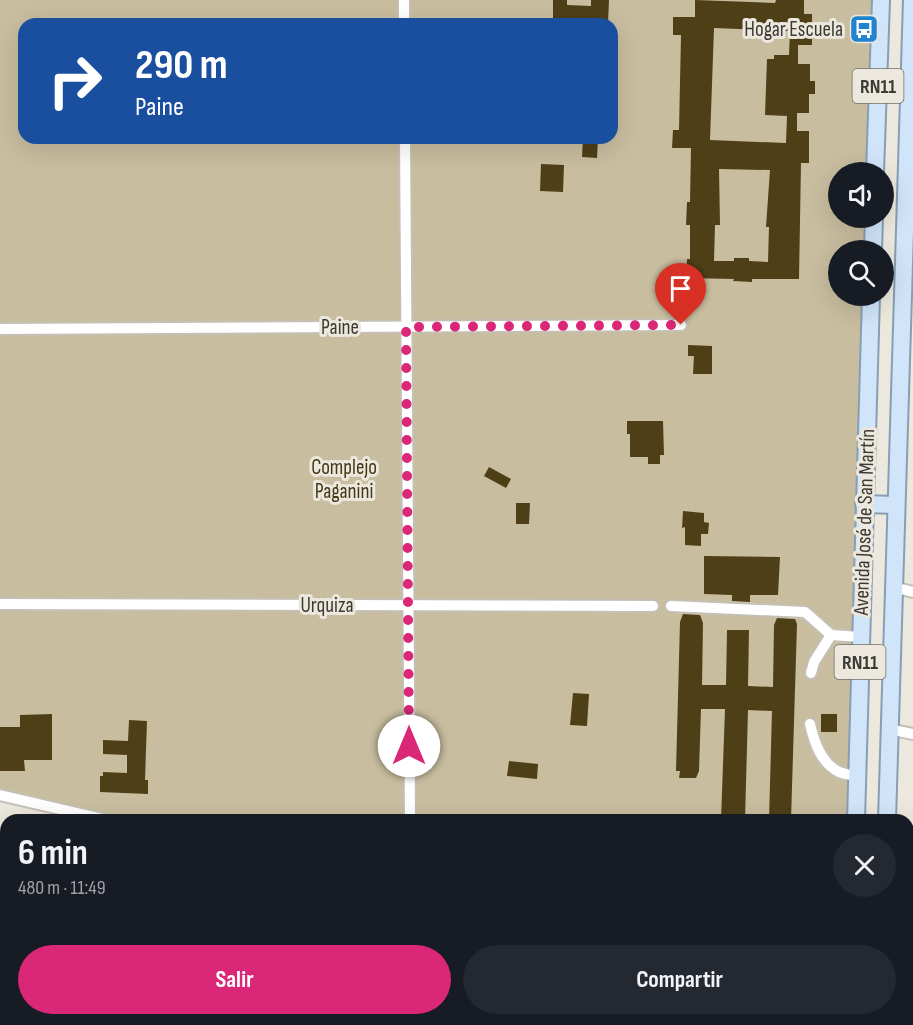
<!DOCTYPE html>
<html lang="es">
<meta charset="utf-8">
<style>
body{margin:0;font-family:"Sofia Sans Condensed",sans-serif;background:#242831;color:#f1f3f6;height:100vh;display:flex;flex-direction:column;font-size:22px;white-space:nowrap}
*{box-sizing:border-box;margin:0}
p{font-size:20px;color:#9ea1a6}
.icon{flex:none;width:33px;height:33px;fill:none;stroke:currentColor;stroke-width:2;stroke-linecap:round;stroke-linejoin:round}
.map{position:relative;flex:1;overflow:hidden}
.details{position:absolute;left:0px;top:814px;width:914px;height:212px;display:flex;flex-direction:column;background:#171b24;border-radius:18px 18px 0 0;box-shadow:0 6px 24px #0002}
.details>*{flex:none}
.guide{position:absolute;left:18px;top:18px;width:600px;height:126px;border-radius:18px;box-shadow:0 6px 24px #0002;background:#1a4fa0;color:#fff;overflow:hidden}
.tools{position:absolute;left:828px;top:162px;display:grid;gap:12px}
.tools a{display:grid;place-items:center;width:66px;height:66px;border-radius:50%;background:#171b24;box-shadow:0 6px 24px #0002;font-size:30px}
.pin{position:absolute;display:grid;place-items:center;width:51px;height:51px;color:#fff;margin:-62px -26px;border-radius:50% 50% 50% 0;rotate:-45deg;box-shadow:0 0 6px #0007}
.pin .icon{rotate:45deg}
.me{position:absolute;width:66px;margin:-33px;rotate:0deg;stroke-linejoin:round;filter:drop-shadow(0 0 4px #0008)}
.turn{display:flex;align-items:center;gap:21px;height:126px;padding:0 18px;font-size:27px}
.turn .icon{width:78px;height:78px;stroke-width:2.5}
.turn b{display:block;font-size:42px;line-height:51px}
.round{display:grid;place-items:center;flex:none;width:63px;height:63px;border-radius:32px;background:#242831}
.head{display:flex;align-items:center;justify-content:space-between;height:102px;padding:0 18px}
h1{font-size:36px;font-weight:700;line-height:45px}
.primary-button{display:flex;gap:12px;margin-top:auto;padding:12px 18px}
.primary-button a{flex:1;height:69px;border-radius:36px;background:#db2777;color:#fff;font-size:24px;font-weight:700;line-height:69px;text-align:center}
.primary-button a+a{background:#242831;color:#f1f3f6}
.map>svg:first-child{display:block}
</style>
<div class="map">
<svg width="913" height="1025" viewBox="0 0 913 1025">
<rect width="100%" height="100%" fill="#ece8dd"/>
<path fill="#c8bd9f" fill-rule="evenodd" d="M0,0H881L875,172H838V218H874L873,250H838V296H871L856,820H107L0,795ZM24,24H612V138H24Z"/>
<g fill="#4e3f17" fill-rule="evenodd">
<path d="M553,0H567V5L591,6V0H609L608,24H557V22H553Z"/>
<path d="M695,0L775,3L776,0H804V14H812V45H798V64H810V81H815V94H809V113H797V131H809V163H801L799,279H752V282L733,281L734,279L686,278L687,259H690V225H686L687,202H690L691,148H672L673,130H679L681,35H673V17H695ZM714,28L790,31L789,55H774V59H767L765,115L787,116L786,143L710,140ZM719,169L770,170L766,227H769L768,262L749,261V258H734V261H714L715,225H720Z"/>
<path d="M583,138H598L597,158L582,157Z"/>
<path d="M541,164L564,165L563,192L540,191Z"/>
<path d="M688,345L712,346V374H693L694,356H688Z"/>
<path d="M627,421H663L664,455H660V464H648V457H630V434H627Z"/>
<path d="M489,467L511,479L506,488L484,476Z"/>
<path d="M516,503H530L529,524H516Z"/>
<path d="M683,511L704,513V522L709,523L708,534H701V546L685,545V527L682,528Z"/>
<path d="M704,556L780,557L778,595H750V602L732,601V595L704,594Z"/>
<path d="M683,614L700,615L703,623L702,685H726L727,630H749L748,686L773,687L774,625L777,618L795,619L797,624L791,820H769L772,711L748,710L745,820H721L725,709H701L699,771L696,778H679L680,771H676L680,622Z"/>
<path d="M573,693L589,694L587,726L570,725Z"/>
<path d="M52,714V760H24L25,771H0V727H20V715Z"/>
<rect x="821" y="714" width="16" height="18"/>
<path d="M129,720L147,721L145,780H148V794L100,792V776H103V772L127,773V755L103,754V740L128,741Z"/>
<path d="M509,761L538,764L537,779L507,776Z"/>
</g>
<g fill="none" stroke-linecap="round" stroke-linejoin="round">
<g stroke="#c5c0b5" stroke-width="14">
<g id="minor">
<path d="M404,0V24"/>
<path d="M405,138L410,820"/>
<path d="M0,329L681,325"/>
<path d="M893,587L913,592"/>
<path d="M0,604L653,606"/>
<path d="M671,606L805,612L831,635"/>
<path d="M811,673L814,662L831,635L861,637"/>
<path d="M810,724C814,742 821,763 839,772C844,774 852,775 857,777"/>
<path d="M889,729L913,734"/>
<path d="M0,795L107,820"/>
<path d="M908,874L913,876"/>
<path d="M908,1017L913,1018"/>
<path d="M0,1022L415,1024L790,1020"/>
</g>
</g>
<g stroke="#879eb3" stroke-width="20">
<g id="primary">
<path d="M875,172L881,0"/>
<path d="M873,250L874,218"/>
<path d="M864,504L896,505"/>
<path d="M856,820L871,296"/>
<path d="M887,820L912,0"/>
<path d="M851,1025V1020"/>
<path d="M882,1025V1020"/>
</g>
</g>
<use href="#minor" stroke="#fff" stroke-width="10"/>
<use href="#primary" stroke="#d0e5fa" stroke-width="16"/>
</g>
<g fill="none" stroke-linecap="round" stroke-linejoin="round">
<path stroke="#db2777" stroke-width="10" stroke-dasharray="0 18" d="M409,746L406,327L681,325"/>
</g>
<defs>
<g id="bus-square" transform="scale(1.5)"><rect x="-9" y="-9" width="18" height="18" rx="4" fill="#2084cf" stroke="#ece8dd"/><path d="M-5-6H5V4H4V6H2V4H-2V6H-4V4H-5ZM-3.5-4V0h7V-4ZM-3.5 1.2v1.5H-2V1.2ZM2 1.2v1.5H3.5V1.2Z" fill="#fff"/></g>
</defs>
<g fill-rule="evenodd">
<use href="#bus-square" x="864" y="29"/>
</g>
<g text-anchor="middle" stroke-width="6" stroke-linejoin="round" paint-order="stroke">
<g fill="#ece8dd" stroke="#716e68" stroke-width="1.5">
<rect x="852.5" y="69" width="51" height="34" rx="4.5"/>
<rect x="834.5" y="645" width="51" height="34" rx="4.5"/>
</g>
<g font-size="20" font-weight="bold" fill="#3c3a36">
<text x="878" y="93">RN11</text>
<text x="860" y="669">RN11</text>
</g>
<g font-size="21" fill="#3c3a36" stroke="#ece8dd" text-anchor="end">
<text x="843" y="36">Hogar Escuela</text>
</g>
<g font-size="21" fill="#3c3a36" stroke="#ece8dd">
<text x="340" y="334">Paine</text>
<text transform="translate(864 522) rotate(-88)" y="7">Avenida José de San Martín</text>
<text x="327" y="612">Urquiza</text>
</g>
<g font-size="21" fill="#443714" stroke="#ece8dd">
<text x="344" y="474">Complejo<tspan x="344" dy="24">Paganini</tspan></text>
</g>
</g>
</svg>
<div class="tools">
<a><svg class="icon" aria-label="sound" viewBox="0 0 24 24"><path d="M4 9h4l5-4v14l-5-4H4zM17 9q2 3 0 6"/></svg></a>
<a><svg class="icon" aria-label="search" viewBox="0 0 24 24"><circle cx="10" cy="10" r="6"/><path d="M15 15l6 6"/></svg></a>
</div>
<div class="pin" style="left:681px;top:325px;background:#d93025"><svg class="icon" aria-label="arrive" viewBox="0 0 24 24"><path d="M6 21V4h12l-3 4 3 4H6"/></svg></div>
<svg class="me" style="left:409px;top:746px" viewBox="-20 -20 40 40"><circle r="19" fill="#fff"/><path d="M0-13L10 11 0 6-10 11z" fill="#db2777"/></svg>
<div class="guide">
<div class="turn"><svg class="icon" aria-label="right" viewBox="0 0 24 24"><path d="M7 20v-9h11M14 6l5 5-5 5"/></svg><div><b>290 m</b>Paine</div></div>
</div>
<section class="details">
<div class="head"><div><h1>6 min</h1><p>480 m · 11:49</p></div><a class="round"><svg class="icon" aria-label="close" viewBox="0 0 24 24"><path d="M6 6l12 12M18 6L6 18"/></svg></a></div>
<div class="primary-button"><a>Salir</a><a>Compartir</a></div>
</section>
</div>
